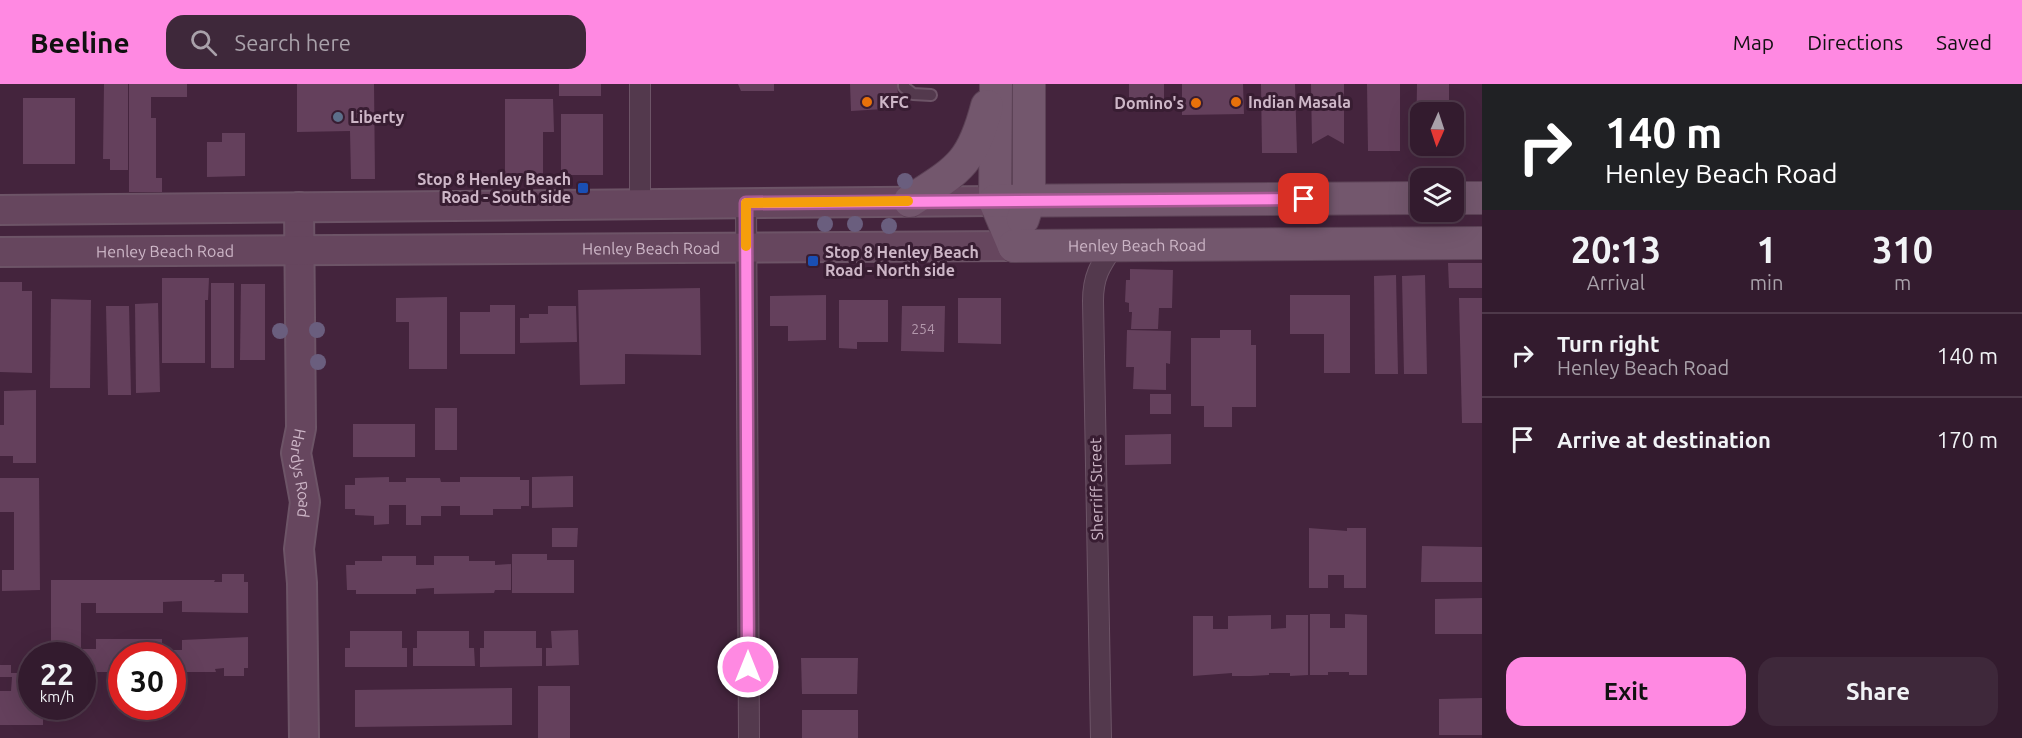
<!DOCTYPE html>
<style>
body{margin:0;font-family:Ubuntu,sans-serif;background:#3e283a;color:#f1f3f6;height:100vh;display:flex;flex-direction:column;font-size:22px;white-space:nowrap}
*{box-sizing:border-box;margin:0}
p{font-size:20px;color:#a9a1aa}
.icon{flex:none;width:33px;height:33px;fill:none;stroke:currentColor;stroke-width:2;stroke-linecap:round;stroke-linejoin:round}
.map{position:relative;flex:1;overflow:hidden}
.panel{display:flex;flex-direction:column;background:#331b2e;width:540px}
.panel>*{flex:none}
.banner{background:#202124;color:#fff;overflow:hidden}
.needle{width:39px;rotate:183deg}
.tools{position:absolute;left:1410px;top:18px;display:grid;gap:12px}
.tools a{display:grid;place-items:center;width:54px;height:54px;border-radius:12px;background:#331b2e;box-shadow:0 6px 24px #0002,0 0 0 2px #4e394a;font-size:30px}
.speed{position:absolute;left:18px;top:558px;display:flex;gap:12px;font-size:30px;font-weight:700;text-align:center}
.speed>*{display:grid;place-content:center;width:78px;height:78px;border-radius:50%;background:#331b2e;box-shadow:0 6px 24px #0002,0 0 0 2px #4e394a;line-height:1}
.speed small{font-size:15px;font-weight:400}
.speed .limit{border:9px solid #d22;background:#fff;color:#111}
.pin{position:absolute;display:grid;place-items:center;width:51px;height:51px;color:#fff;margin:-26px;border-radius:12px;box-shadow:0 3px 9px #0006}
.me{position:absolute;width:66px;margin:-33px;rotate:0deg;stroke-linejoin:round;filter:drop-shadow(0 0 4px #0008)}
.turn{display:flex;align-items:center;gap:21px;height:126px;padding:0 24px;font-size:27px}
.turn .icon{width:78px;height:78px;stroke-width:2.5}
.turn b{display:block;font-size:42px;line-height:51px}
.eta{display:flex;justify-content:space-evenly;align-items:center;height:102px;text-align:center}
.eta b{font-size:36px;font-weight:700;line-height:42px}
.button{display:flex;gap:12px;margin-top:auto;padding:12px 24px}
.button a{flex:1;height:69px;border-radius:18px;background:#ff89e2;color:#111;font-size:24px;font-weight:700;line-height:69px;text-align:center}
.button a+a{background:#3e283a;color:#f1f3f6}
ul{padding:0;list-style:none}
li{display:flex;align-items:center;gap:18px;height:84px;padding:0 24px;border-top:2px solid #4e394a}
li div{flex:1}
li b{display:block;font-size:22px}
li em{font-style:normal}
header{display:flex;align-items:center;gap:36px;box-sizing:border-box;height:84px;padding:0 30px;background:#ff89e2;color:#111}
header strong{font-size:28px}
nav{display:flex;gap:33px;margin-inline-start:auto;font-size:21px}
.search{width:420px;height:54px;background:#3e283a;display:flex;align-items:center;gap:15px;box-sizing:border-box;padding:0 21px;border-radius:18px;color:#a9a1aa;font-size:22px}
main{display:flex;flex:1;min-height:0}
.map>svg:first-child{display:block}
</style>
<header>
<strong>Beeline</strong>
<div class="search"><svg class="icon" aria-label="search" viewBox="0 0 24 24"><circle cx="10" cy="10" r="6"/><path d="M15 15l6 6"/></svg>Search here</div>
<nav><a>Map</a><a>Directions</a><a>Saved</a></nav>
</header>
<main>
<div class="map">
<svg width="1482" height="654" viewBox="0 0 1482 654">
<rect width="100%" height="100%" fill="#44243d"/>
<g fill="#64405c">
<path d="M104,0H128V86H110V75H103Z"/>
<path d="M129,0H187V13H151V34H156V94H162V108H129Z"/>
<path d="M297,0H374L375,95H351L350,47L297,48Z"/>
<rect x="559" y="0" width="42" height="12"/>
<path d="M738,0H774V7H741Z"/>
<path d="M850,0H897L898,10L884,11V25L851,27Z"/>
<rect x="1129" y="0" width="35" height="24"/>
<path d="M1182,0H1243L1244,30L1182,31Z"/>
<path d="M1261,0H1295L1297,69H1262Z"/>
<path d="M1311,0H1344V60L1328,51L1312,60Z"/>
<path d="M1367,0H1400V67H1368Z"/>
<path d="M1417,0H1449V28H1420V62H1448L1449,65L1416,64Z"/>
<rect x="23" y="14" width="52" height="66"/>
<path d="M505,15H553L554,48H543V96H505Z"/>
<rect x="561" y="30" width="42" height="61"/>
<path d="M222,49H245V92L207,93V58H222Z"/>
<path d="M1448,179H1482V204H1449Z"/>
<path d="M1130,185L1173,186L1172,224H1159L1158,245H1131L1132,228H1129V219L1125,218L1126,196H1130Z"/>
<path d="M1396,191L1398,290H1375L1374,192Z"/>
<path d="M1425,191L1427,290H1404L1402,192Z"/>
<path d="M162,194H209L208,216H205V279H162Z"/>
<path d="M0,198H22V207H32V289L0,288Z"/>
<rect x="211" y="199" width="23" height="85"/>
<path d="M241,200H265V276H240Z"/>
<path d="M700,204L701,271L625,270V300L580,301L578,206Z"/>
<path d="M826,211V256L788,257V242H770V212Z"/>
<path d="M1290,211H1350V289H1324V250H1290Z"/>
<path d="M447,213V285H409V238H396V214Z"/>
<path d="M958,214H1001V260L958,259Z"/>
<path d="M1459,214H1482V339H1462Z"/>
<path d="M51,215L91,216L90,304H50Z"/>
<path d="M839,216H888V258H857V265L839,264Z"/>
<path d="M158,219L160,308L136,309L135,220Z"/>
<path d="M490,221H515V270H460V228H490Z"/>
<path d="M106,222H129L131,311H108Z"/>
<path d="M548,222H576L577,258L520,259V234H529V230H548Z"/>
<path d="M902,222H945L944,268L901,267Z"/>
<path d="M1127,246L1171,247L1170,280L1166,279V306L1133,305L1134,283H1126Z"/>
<path d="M1220,246H1251V261H1256V323H1232V343H1204V322H1191V254H1220Z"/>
<path d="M36,306V379H13V372H0V341H4V307Z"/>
<rect x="1150" y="310" width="21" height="20"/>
<rect x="435" y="324" width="22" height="42"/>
<rect x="353" y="340" width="62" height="33"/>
<path d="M1171,350V380L1125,381V351Z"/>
<path d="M573,392V423L532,424V393Z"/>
<path d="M389,393V398H406V394H440L441,398H460V393H520V396H529V422H521V425H493V431H460V422H441V432H421V441H406V421H389V440L374,441V432L355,431V425H345V401H355V394Z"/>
<path d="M0,394H39L40,506L2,507V486H14V428H0Z"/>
<path d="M552,444H578L577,463H552Z"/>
<path d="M1309,444L1347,447V444H1366V504H1344V491H1328V504H1309Z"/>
<path d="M1422,462L1482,463V498H1421Z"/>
<path d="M512,470H547V476H574V509H512Z"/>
<path d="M382,472H416V481H434V472H469V477H495V481L511,480V506H495L494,509L434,510V504L416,505V510H356V506H347L346,481H355V477H382Z"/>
<path d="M222,490H244V498H248V529L182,528V517L163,518V529H96V519H81V565H96V555H162V566H182V556L248,553V584H244V592H224V584L215,585L216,588H172V572H122V588H82V572H51V496H215L214,498H222Z"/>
<path d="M1482,514V550H1435V515Z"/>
<path d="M1310,530H1330V544H1345V530L1367,531V591H1349V588H1328V591H1310Z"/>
<path d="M1271,531V545L1286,544V531H1308V591L1290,592V589H1269V591L1251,592H1232V589L1193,592V532H1213V545H1228V532Z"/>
<path d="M578,546L579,581L546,582V564H552L551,547Z"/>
<path d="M350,547H402V564H407V583H345V564H350Z"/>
<path d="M417,547H469V564H474L475,582H413V564H417Z"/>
<path d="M484,547H536V564H542V582L480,583V564H484Z"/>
<path d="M801,574H858L857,610H802Z"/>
<path d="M0,581H11V589H32V622H43V641H0V607H11L12,593H0Z"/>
<rect x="538" y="602" width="32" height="52"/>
<path d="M512,604V641L355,643V606Z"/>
<path d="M1482,614V651H1439V615Z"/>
<rect x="802" y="626" width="56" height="28"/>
</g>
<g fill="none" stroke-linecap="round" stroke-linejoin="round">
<g stroke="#6d5467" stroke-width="14">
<path id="lane" d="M904,0V3L913,10L931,11"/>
</g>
<g stroke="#6d5467" stroke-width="22">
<g id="street">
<path d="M746,119L749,654"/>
<path d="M640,120V0"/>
<path d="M1101,654L1093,217C1093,192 1100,182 1114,161"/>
</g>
</g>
<g stroke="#6d5467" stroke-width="32">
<g id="secondary">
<path id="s1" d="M299,123L301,344L296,369L305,418L299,465L302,499L304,654"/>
<path d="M0,126L995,117"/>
<path id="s2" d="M0,168L1014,162"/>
</g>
</g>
<g stroke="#5c4256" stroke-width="34">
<g id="primary">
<path d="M996,0L995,117L1014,162"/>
<path d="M1454,114H1482"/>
<path d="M910,117C958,86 972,80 987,22"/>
<path d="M995,117L1420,114"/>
<path d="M1023,135L1029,116V0"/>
<path id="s3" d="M1014,162L1482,159"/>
</g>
</g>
<use href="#lane" stroke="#53394d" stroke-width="10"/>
<use href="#street" stroke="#53394d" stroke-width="20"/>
<use href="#secondary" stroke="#66465e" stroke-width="28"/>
<use href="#primary" stroke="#73576d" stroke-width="32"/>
</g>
<g fill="#6a5e7e">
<circle cx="905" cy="97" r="8"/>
<circle cx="825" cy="140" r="8"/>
<circle cx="855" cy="140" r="8"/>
<circle cx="889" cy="142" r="8"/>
<circle cx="317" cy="246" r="8"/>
<circle cx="280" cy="247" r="8"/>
<circle cx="318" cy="278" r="8"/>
</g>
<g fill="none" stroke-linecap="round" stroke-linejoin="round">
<g stroke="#a65993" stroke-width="15">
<path id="route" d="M748,583L746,119L1304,115"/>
</g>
<use href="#route" stroke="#ff89e2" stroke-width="10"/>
<path stroke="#f59e0b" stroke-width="10" d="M746,162V119L908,117"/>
</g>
<g fill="#e8710a" stroke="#381d32" stroke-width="2">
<circle cx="867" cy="18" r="6"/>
<circle cx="1236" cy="18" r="6"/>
<circle cx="1196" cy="19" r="6"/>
</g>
<circle fill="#5c6f8a" stroke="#381d32" stroke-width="2" cx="338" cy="33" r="6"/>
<g fill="#1a4fb4" stroke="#381d32" stroke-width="2">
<rect x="577" y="98" width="12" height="12" rx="3"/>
<rect x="807" y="171" width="12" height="12" rx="3"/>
</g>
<g text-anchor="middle" stroke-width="6" stroke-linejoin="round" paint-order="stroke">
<g font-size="14" fill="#b398ac">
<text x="923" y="250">254</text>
</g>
<g font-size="16" font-weight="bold" fill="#cdb6c7" stroke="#381d32" text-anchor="start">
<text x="879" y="24">KFC</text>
<text x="1248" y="24">Indian Masala</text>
<text x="1184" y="25" text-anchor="end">Domino's</text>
<text x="350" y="39">Liberty</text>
<text x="571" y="101" text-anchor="end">Stop 8 Henley Beach<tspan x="571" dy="18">Road - South side</tspan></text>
<text x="825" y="174">Stop 8 Henley Beach<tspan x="825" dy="18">Road - North side</tspan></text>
</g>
<g font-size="16" fill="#cdb6c7" stroke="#381d32">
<text dy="6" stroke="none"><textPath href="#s3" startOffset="123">Henley Beach Road</textPath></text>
<text dy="6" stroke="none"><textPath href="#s2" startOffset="651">Henley Beach Road</textPath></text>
<text dy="6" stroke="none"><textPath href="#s2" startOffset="165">Henley Beach Road</textPath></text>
<text dy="6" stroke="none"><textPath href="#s1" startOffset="267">Hardys Road</textPath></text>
<text transform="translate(1096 405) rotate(-91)" y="6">Sherriff Street</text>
</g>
</g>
</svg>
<div class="tools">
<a><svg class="needle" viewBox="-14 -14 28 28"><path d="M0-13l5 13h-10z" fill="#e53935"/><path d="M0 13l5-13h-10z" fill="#a9a1aa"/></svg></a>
<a><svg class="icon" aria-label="layers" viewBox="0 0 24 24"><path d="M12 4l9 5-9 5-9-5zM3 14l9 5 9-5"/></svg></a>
</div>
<div class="speed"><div>22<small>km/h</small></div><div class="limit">30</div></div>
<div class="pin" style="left:1304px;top:115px;background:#d93025"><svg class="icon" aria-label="arrive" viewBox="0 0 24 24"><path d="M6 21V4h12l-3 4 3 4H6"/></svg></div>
<svg class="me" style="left:748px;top:583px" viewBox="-20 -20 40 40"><circle r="17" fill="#ff89e2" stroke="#fff" stroke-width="3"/><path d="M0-11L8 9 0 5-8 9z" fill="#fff"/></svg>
</div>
<section class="panel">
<div class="banner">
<div class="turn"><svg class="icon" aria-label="right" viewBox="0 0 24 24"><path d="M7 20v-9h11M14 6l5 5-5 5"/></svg><div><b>140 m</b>Henley Beach Road</div></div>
</div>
<div class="eta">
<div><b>20:13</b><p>Arrival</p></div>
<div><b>1</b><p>min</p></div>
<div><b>310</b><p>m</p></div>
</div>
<ul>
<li><svg class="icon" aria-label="right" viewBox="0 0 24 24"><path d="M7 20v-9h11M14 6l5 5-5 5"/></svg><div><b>Turn right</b><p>Henley Beach Road</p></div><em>140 m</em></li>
<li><svg class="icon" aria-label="arrive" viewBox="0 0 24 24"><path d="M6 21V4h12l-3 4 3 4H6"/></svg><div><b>Arrive at destination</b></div><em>170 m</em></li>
</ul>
<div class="button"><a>Exit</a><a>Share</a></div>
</section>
</main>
